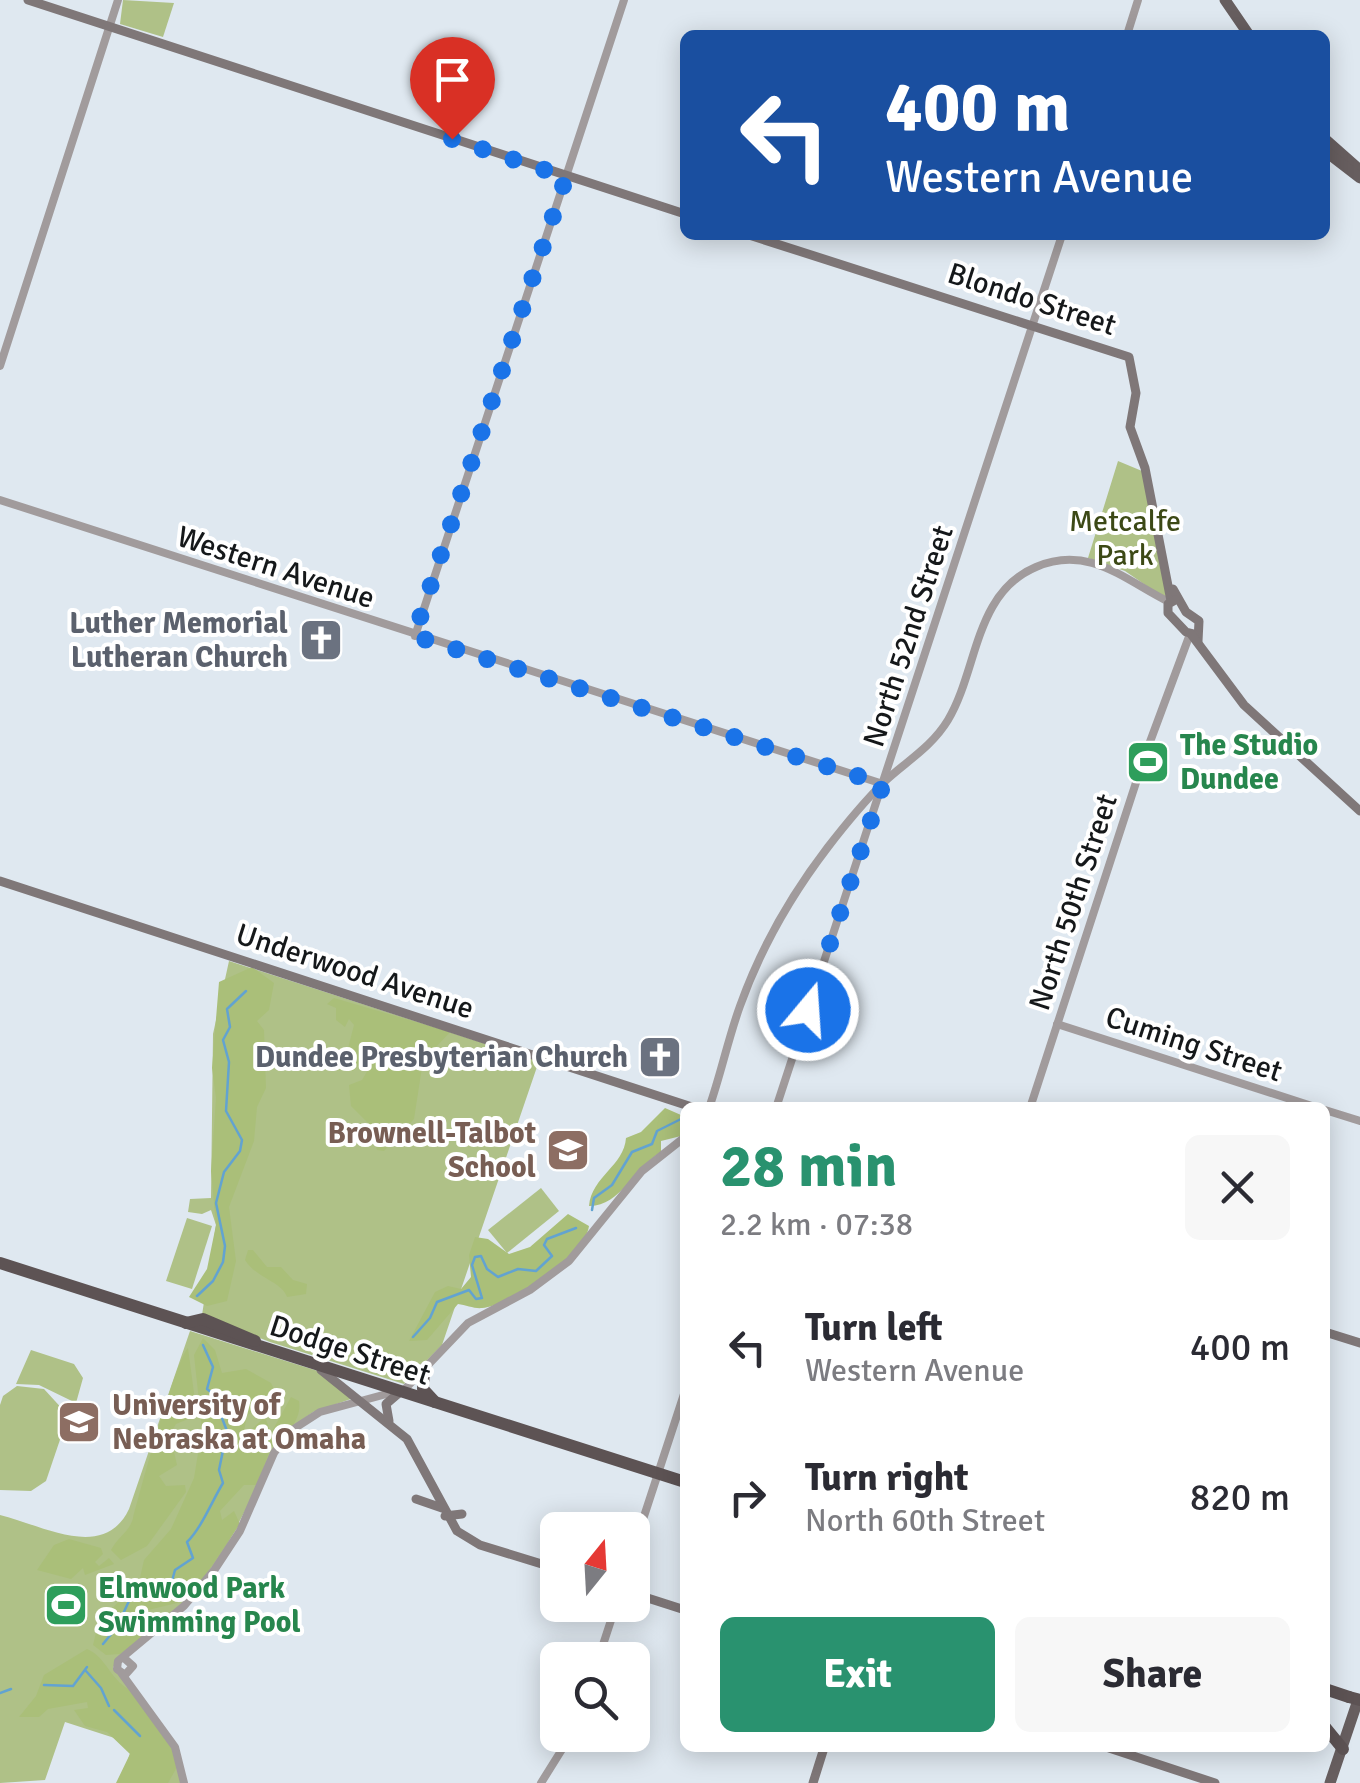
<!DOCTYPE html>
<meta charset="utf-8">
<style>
body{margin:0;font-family:Signika,sans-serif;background:#f7f7f7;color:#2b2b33;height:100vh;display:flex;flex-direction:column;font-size:38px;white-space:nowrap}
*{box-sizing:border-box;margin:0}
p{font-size:32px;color:#7c7c81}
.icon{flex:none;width:55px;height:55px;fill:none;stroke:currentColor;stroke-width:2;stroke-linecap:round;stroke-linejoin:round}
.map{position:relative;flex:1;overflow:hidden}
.drawer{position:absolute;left:680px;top:1102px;width:650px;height:650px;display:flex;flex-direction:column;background:#fff;border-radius:15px;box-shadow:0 5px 25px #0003}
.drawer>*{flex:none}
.banner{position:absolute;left:680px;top:30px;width:650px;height:210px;border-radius:15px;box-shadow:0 5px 25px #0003;background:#1a4fa0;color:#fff;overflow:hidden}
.needle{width:65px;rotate:18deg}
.fabs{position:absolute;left:540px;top:1512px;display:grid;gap:20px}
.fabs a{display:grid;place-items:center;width:110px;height:110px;border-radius:15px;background:#fff;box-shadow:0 5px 25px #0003;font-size:50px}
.pin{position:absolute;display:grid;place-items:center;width:85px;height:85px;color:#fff;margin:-102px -42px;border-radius:50% 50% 50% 0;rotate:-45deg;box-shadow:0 0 10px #0007}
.pin .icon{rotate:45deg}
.me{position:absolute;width:110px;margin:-55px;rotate:18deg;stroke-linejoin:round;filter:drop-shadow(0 0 8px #0008)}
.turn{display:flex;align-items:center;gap:35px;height:210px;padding:0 40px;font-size:45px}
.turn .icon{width:130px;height:130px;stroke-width:2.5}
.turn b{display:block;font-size:70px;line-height:85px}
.round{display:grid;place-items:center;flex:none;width:105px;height:105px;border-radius:15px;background:#f7f7f7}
.summary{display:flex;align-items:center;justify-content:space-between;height:170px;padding:0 40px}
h1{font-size:60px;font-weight:800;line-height:75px;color:#29926f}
.cta{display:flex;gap:20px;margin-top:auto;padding:20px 40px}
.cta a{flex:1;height:115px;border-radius:15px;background:#29926f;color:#fff;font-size:40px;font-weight:800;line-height:115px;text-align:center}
.cta a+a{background:#f7f7f7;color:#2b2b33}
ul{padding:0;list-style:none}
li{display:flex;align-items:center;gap:30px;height:150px;padding:0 40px}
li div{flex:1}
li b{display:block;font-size:38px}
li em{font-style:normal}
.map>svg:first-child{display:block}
</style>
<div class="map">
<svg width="1360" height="1783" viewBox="0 0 1360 1783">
<rect width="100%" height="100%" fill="#dfe8f0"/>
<g fill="#afc187">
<path d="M123,0L174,3L163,37L120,24Z"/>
<path d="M1118,461L1142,471L1167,600L1125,571L1088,558Z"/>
<path d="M229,961L539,1061L442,1345L404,1384L270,1342L202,1315L216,1225L211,1210L202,1214L188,1212L190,1199L211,1198L213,1034Z"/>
<path d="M541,1188L559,1211L507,1253L488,1230Z"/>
<path d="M187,1218L212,1226L192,1289L166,1281Z"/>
<path d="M190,1331L321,1372L351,1399L313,1412L288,1430L221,1556L181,1605L113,1667L172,1745L181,1783H136L123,1775L133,1744L65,1722L45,1780L0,1783V1515C42,1525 104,1562 129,1509Z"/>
<path d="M31,1350L74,1364L83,1378L76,1403L39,1385L16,1384Z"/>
<path d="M17,1386L44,1389L66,1413V1422L46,1481L31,1491L0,1490V1405L3,1396Z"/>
</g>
<g fill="#aabf79">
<path d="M252,967L274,983L269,1010L257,1021L264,1030L266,1088L257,1107L254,1141L229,1207L236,1261L227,1301L207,1306L189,1297L207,1269L216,1225L211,1171L216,1098L212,1068L219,982Z"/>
<path d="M334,998L450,1032L423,1061L414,1119L384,1151L377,1150L368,1123L351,1106L349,1085L362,1080L372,1063L366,1058L353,1071L343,1068L354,1025L349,1019L345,1027L336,1020V1008L327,1004Z"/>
<path d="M665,1108L681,1115L685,1135L661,1141V1152C636,1167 619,1207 589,1206C592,1176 624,1166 626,1138L641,1132Z"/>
<path d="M568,1214L589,1226C585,1257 512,1305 482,1308C475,1309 466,1305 458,1304L427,1340L409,1341L435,1292L448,1286L461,1289L471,1277L469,1255L475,1237L488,1239L509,1254L530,1247Z"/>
<path d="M248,1250H253L267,1267H281L293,1280L307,1284L306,1294L287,1297C281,1281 257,1279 245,1260Z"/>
<path d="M203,1338L215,1350L222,1373L246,1369L271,1383L276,1393L285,1392L281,1401L247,1415L243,1437L265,1417L271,1433L291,1397L299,1401C302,1418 288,1436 273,1442L257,1485H244L220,1511L222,1520L234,1511L240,1524L203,1579L177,1603L148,1610L149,1633L120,1654L106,1655L93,1645L98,1624L140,1578L144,1560L171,1529L194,1478L202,1429L194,1355Z"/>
<path d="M188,1348L196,1408L193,1417L176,1424L170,1434L177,1465L159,1476L166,1486L185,1485L186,1492L147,1546L121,1560L111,1550C117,1538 130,1531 133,1518C140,1492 175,1361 188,1348Z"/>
<path d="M69,1539L101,1548L103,1554L95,1562L99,1566L109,1558L114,1564L85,1575L83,1568L71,1579L37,1570L54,1545Z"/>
<path d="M87,1649C107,1657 111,1683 133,1691L173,1747L177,1767L168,1783H116L130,1754L107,1732L85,1726L74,1710L88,1708L87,1702L48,1709L39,1717H19L36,1696L44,1675Z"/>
</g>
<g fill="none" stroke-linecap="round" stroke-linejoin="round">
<g stroke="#62a3d1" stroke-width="2.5">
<path d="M592,1210L594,1198L612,1185L632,1152L652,1144L657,1131L683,1118"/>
<path d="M197,1296L213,1281L223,1262L225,1246L216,1203L224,1172L240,1151L242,1140L226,1111L229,1062L223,1040L230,1027L227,1009L246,991"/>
<path d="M413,1337L430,1318L437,1302L469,1290L476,1299L482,1298L472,1265L475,1257L481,1256L487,1269L498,1277L518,1269L536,1271L552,1256L544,1245L547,1239L576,1228"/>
<path d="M203,1345L213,1367L207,1389L222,1401"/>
<path d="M103,1644L117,1627L134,1590L169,1592L175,1570L193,1558L187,1542C201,1529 212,1501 223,1483L219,1470L227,1431L222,1418L225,1397"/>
<path d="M86,1671L101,1688L109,1706"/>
<path d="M44,1685L73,1686L87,1667"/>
<path d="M0,1693L11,1689"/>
<path d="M114,1710L140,1736"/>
</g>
<g stroke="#a19b9c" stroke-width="8">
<path d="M1127,35L1138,0"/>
<path d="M0,366L118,0"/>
<path d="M0,500L883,784"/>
<path d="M415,636L624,0"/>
<path d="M1057,1024L1318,1108"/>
<path d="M709,1108C721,1074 728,1039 740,1006C760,950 792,894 828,847C845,825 864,802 883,783C905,762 931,748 948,720C978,670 974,593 1036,567C1089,544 1126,581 1169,602"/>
<path d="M776,1108L1062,235"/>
<path d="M1030,1108L1144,758L1190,634"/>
<path d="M1325,1110L1360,1121"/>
<path d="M632,1553L685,1391"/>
<path d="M124,1658L133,1666L125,1675L117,1669L118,1661L184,1606L215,1569L240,1531L274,1453L289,1432L320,1412L405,1389L468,1323L530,1290L569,1261L642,1171L685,1137"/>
<path d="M598,1660L616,1605"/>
<path d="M122,1674L175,1747L184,1783"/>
<path d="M541,1783L571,1735"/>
</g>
<g stroke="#7f7778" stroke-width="9">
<path d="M28,0L685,214"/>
<path d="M749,235L1129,357L1136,393L1130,427L1145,468L1171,601"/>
<path d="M1173,589L1186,612L1199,621L1198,641"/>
<path d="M1175,600L1168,604V613L1186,632L1194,634"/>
<path d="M1191,634L1244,705L1360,811"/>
<path d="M0,881L695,1108"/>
<path d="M1325,1332L1360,1343"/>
<path d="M321,1370L407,1439L457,1531L480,1545L558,1569"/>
<path d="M389,1421L386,1404L400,1392"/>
<path d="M416,1499L442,1508"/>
<path d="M445,1516L462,1514"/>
<path d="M632,1593L685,1610"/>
<path d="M1109,1748L1215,1783"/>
<path d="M813,1783L824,1748"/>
</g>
<g stroke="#675e5f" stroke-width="11">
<path d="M1225,0L1249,35"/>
<path d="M1325,139L1360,170"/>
<path d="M1325,151L1360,178"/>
<path d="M1330,1783L1356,1706"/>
</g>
<g stroke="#5d5354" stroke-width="12">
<path d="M0,1263L685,1482"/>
<path d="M186,1323L203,1319L255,1341"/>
<path d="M424,1369L423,1389L435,1402"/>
<path d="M1325,1689L1349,1697"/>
<path d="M1325,1727L1343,1749"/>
</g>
<path stroke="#5d5354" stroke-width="12" d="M1349,1697L1360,1700"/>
</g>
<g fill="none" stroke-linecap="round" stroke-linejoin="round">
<path stroke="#1a73e8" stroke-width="18" stroke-dasharray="0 32.4" d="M452,139L566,177L414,636L883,784L808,1010"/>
</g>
<defs>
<g id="church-square" transform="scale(2.25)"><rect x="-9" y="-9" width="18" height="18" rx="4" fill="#6b7280" stroke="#fff"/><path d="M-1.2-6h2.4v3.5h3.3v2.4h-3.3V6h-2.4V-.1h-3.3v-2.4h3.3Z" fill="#fff"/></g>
<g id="stadium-square" transform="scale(2.25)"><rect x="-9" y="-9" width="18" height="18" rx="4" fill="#2e9e5b" stroke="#fff"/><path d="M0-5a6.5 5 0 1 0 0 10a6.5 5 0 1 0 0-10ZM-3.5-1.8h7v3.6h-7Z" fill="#fff"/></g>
<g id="school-square" transform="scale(2.25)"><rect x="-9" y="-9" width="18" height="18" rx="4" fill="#8d6e63" stroke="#fff"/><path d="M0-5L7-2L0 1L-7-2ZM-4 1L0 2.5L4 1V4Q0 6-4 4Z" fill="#fff"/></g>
<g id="university-square" transform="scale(2.25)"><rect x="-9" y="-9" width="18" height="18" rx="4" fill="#8d6e63" stroke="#fff"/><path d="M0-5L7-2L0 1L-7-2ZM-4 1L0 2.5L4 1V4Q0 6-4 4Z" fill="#fff"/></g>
</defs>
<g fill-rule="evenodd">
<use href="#church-square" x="321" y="640"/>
<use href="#stadium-square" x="1148" y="762"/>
<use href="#church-square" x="660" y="1057"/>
<use href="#school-square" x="568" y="1150"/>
<use href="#university-square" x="79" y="1422"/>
<use href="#stadium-square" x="66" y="1605"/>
</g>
<g text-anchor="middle" stroke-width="8" stroke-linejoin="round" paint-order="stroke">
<g font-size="30" fill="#15181a" stroke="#fff">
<text transform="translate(1032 299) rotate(18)" y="10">Blondo Street</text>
<text transform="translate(276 567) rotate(18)" y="10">Western Avenue</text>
<text transform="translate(908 636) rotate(-72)" y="10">North 52nd Street</text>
<text transform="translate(1073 902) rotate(-72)" y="10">North 50th Street</text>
<text transform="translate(355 971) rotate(18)" y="10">Underwood Avenue</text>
<text transform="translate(1194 1044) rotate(18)" y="10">Cuming Street</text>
<text transform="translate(350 1350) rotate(18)" y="10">Dodge Street</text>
</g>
<g font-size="30" fill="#3c4916" stroke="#fff">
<text x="1125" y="531">Metcalfe<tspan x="1125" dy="34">Park</tspan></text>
</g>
<g font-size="30" font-weight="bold" fill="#5b616d" stroke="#fff" text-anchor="end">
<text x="288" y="633">Luther Memorial<tspan x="288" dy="34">Lutheran Church</tspan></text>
<text x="628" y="1067">Dundee Presbyterian Church</text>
</g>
<g font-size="30" font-weight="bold" fill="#27864d" stroke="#fff" text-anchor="start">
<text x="1180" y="755">The Studio<tspan x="1180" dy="34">Dundee</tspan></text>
<text x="98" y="1598">Elmwood Park<tspan x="98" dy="34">Swimming Pool</tspan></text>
</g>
<g font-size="30" font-weight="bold" fill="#785e54" stroke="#fff" text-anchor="end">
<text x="536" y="1143">Brownell-Talbot<tspan x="536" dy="34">School</tspan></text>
<text x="112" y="1415" text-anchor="start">University of<tspan x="112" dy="34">Nebraska at Omaha</tspan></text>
</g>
</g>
</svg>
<div class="fabs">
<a><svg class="needle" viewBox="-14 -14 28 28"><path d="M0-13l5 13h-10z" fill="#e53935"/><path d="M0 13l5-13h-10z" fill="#7c7c81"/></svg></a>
<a><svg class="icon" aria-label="search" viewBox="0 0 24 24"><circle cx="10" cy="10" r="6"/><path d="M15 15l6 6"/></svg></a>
</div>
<div class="pin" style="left:452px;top:139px;background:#d93025"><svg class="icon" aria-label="arrive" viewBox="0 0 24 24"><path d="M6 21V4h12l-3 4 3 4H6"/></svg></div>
<svg class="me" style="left:808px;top:1010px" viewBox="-20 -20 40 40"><circle r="17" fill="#1a73e8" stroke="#fff" stroke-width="3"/><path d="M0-11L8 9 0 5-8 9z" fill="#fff"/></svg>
<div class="banner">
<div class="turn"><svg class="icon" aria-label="left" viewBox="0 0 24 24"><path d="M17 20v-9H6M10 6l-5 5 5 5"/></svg><div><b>400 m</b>Western Avenue</div></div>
</div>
<section class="drawer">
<div class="summary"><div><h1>28 min</h1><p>2.2 km · 07:38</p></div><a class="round"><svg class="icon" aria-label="close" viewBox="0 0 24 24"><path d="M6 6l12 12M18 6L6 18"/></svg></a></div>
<ul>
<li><svg class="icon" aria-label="left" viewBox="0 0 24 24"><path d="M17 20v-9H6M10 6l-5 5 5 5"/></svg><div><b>Turn left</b><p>Western Avenue</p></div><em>400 m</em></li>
<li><svg class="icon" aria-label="right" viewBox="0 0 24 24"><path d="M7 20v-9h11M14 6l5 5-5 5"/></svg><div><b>Turn right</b><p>North 60th Street</p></div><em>820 m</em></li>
</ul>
<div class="cta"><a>Exit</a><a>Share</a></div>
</section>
</div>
